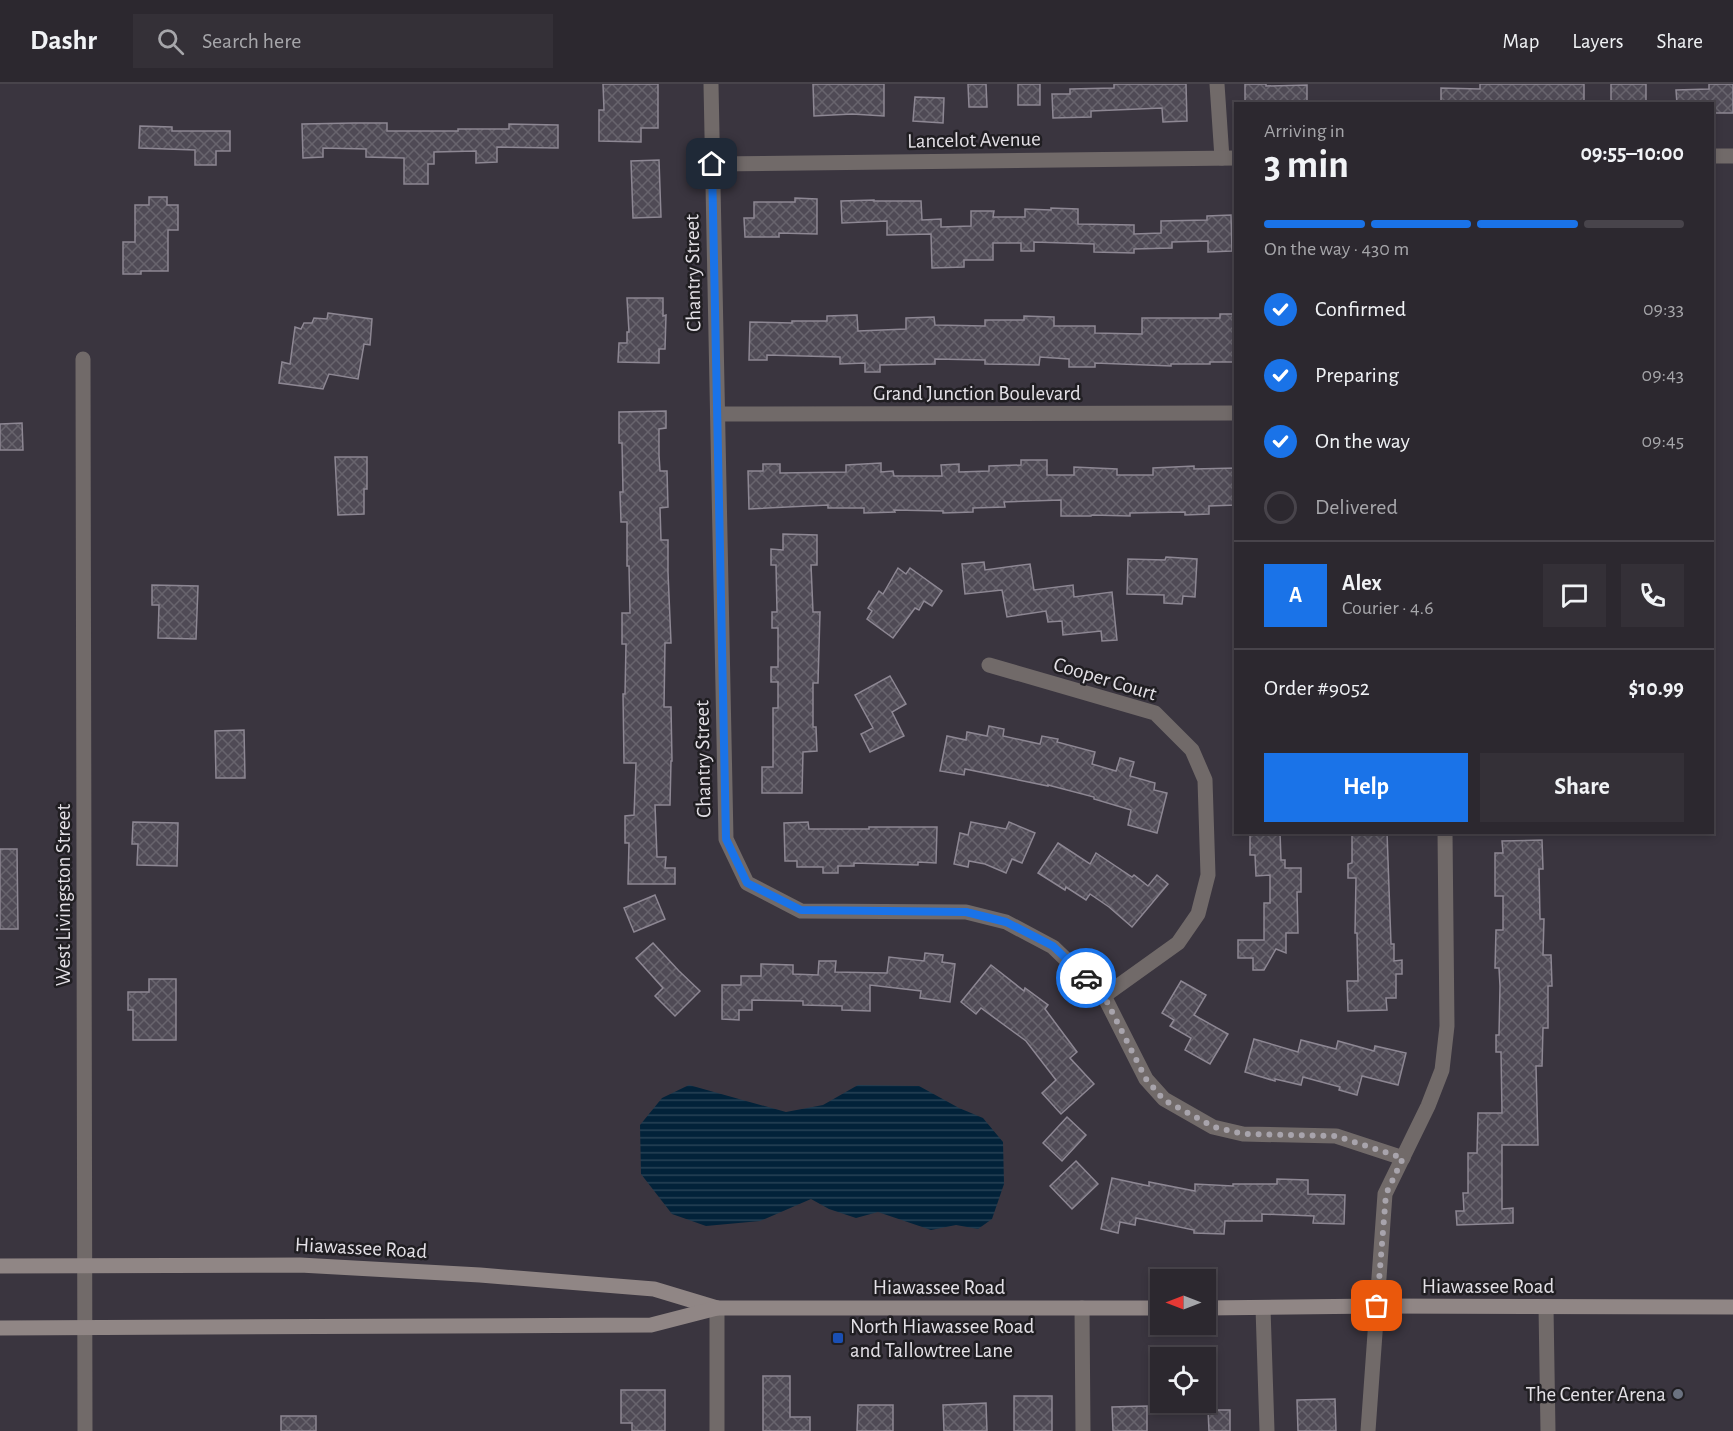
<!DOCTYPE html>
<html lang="en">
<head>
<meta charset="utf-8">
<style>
  :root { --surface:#2c282f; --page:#343037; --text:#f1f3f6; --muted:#a6a6aa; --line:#48444b; --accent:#1a73e8 }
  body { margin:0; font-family:"Alegreya Sans",sans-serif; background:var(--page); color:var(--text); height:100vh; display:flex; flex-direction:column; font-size:22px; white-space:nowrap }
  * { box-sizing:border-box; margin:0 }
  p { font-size:20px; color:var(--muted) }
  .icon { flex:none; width:33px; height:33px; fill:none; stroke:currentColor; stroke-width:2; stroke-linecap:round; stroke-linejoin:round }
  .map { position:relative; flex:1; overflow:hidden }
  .sheet { position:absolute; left:1234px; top:18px; width:480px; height:732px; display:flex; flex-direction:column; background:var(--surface); border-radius:0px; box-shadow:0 3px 9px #0003,0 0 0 2px var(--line) }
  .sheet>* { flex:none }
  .needle { width:39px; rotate:270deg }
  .fabs { position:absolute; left:1150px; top:1185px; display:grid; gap:12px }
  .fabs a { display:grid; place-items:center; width:66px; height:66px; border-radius:0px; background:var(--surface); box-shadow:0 3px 9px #0003,0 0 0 2px var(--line); font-size:30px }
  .pin { position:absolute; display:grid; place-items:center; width:51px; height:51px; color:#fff; margin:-26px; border-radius:12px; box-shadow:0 3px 9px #0006 }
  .courier { position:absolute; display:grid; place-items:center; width:60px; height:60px; margin:-30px; border:4px solid #1a73e8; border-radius:50%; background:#fff; color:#222; box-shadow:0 2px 8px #0007 }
  .headline em { font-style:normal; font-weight:700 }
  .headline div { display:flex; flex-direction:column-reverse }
  .headline { display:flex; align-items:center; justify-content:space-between; height:102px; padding:0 30px }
  h1 { font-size:39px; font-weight:700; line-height:45px }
  .bar { display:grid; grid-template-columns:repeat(4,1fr); gap:9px 6px; align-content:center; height:72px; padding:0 30px }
  .bar i { height:8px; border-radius:4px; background:var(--line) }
  .bar .on { background:var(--accent) }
  .bar p { grid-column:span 4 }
  .line { display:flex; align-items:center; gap:15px; padding:0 30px; border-top:2px solid var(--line) }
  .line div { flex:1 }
  .round { display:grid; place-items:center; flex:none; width:63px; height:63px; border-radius:0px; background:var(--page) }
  ol { padding:0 30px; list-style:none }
  li { display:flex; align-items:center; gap:18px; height:66px }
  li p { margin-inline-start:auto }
  li .icon { padding:6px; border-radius:50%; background:var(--accent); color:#fff; stroke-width:4 }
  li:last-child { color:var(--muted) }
  li i { width:33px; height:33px; border:3px solid var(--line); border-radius:50% }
  .primary-button { display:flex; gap:12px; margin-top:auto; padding:12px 30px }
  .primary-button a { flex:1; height:69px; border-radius:0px; background:var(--accent); color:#fff; font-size:24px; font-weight:700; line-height:69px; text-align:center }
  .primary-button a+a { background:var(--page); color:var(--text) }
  header { display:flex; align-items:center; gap:36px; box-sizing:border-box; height:84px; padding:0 30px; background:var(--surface); border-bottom:2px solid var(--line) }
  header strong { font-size:28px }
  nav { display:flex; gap:33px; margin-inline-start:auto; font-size:21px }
  .search { width:420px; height:54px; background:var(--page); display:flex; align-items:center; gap:15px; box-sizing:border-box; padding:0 21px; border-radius:0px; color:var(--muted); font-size:22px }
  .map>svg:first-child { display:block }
</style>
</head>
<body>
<header>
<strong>Dashr</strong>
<div class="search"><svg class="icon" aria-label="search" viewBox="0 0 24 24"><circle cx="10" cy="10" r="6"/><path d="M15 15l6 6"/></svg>Search here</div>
<nav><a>Map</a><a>Layers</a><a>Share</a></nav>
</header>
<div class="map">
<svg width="1733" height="1347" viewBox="0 0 1733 1347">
  <defs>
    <pattern id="water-rules" width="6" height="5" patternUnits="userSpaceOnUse" patternTransform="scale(1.5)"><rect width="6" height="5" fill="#022239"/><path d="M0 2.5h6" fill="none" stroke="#274256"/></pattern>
    <pattern id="building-cross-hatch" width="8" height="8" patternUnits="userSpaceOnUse" patternTransform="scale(1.5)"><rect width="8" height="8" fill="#4f4a55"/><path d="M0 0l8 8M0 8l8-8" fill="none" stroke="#68646d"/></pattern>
  </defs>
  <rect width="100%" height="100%" fill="#3a353f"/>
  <path fill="url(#water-rules)" d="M689,1001L786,1028L823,1021L858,1001L919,1002L959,1024L983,1034L1003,1058L1004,1100L992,1135L978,1145L956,1141L931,1146L878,1128L856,1134L829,1125L811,1115L760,1137L706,1142L672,1130L641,1090L640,1041L662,1014Z"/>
  <g fill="url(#building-cross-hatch)" stroke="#8d8793" stroke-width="1.5">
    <path d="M603,0H658V44H641V58L599,57V26H604Z"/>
    <path d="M813,0H884V32L852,30L814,32Z"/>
    <path d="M968,0H986L987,23H969Z"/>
    <rect x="1018" y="0" width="22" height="21"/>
    <path d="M1114,0H1186L1187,37L1163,38L1162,24L1091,27V33L1053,34L1052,10H1070V5L1114,4Z"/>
    <path d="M1245,0H1266V2L1307,1V20H1245Z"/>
    <path d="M1480,0H1584V20H1567V18L1441,20V4L1480,5Z"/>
    <rect x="1611" y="0" width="35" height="20"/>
    <path d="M1709,0H1733V29H1713V20H1677L1676,6L1709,5Z"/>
    <path d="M915,13L944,14L943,39L913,37Z"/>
    <path d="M354,39H387V47H458V45H509V40L558,41V64L497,63V78L476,79V67L434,68V80H428V100H404V74L366,73V65L323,64V73L303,74L302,40Z"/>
    <path d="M140,42L172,43V47H230V67H216V81H195V66L139,64Z"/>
    <path d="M659,76L661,133L633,134L631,77Z"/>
    <path d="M149,113H167V121H178V146H168V187H141V190H123V158H135V121H149Z"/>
    <path d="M795,114L817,115V150L779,149V153H745L744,134H754V118H795Z"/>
    <path d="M874,116V117H921L922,136L941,135V143L971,142V127H994L993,133H1025V125L1051,126V124L1078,125V140L1134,141V150L1161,149V137L1207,136V132L1231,131L1232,167L1208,168V157L1172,158V164L1134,165V169L1094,168V160L1034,158V167H1021V159H993V176H964V183L932,184L931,150L887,151V137L842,139L841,117Z"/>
    <path d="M627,214H663V232L666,231L665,265H659V279L618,278L619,259H627V248H629Z"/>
    <path d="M328,229L372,235L370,261L364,260L358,295L329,290L323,305L279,299L282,278L290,280L295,243L301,245L304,239H312L314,234L327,235Z"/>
    <path d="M1220,230H1236V278H1210V280H1171V282L1095,279V283H1069V275L1040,273L1039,281L985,280V276L935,275V280L880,281V288H865V279L840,280V273L767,271V276H749L750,238L792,239V237H827V232L857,231L858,247L906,245V234L934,233L935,241L985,242V236H1024V232L1054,233V242H1095V249L1142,250V234H1220Z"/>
    <path d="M666,327V344L659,345V371L660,387H667L668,423L660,424L661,456H668V488L671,559H665L664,623H671L672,677H671L670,721H655L657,773H666L665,784H675V800H628L629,759H625V732L634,731L636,679H624L623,610H625L626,560H622V529H630L629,482H627V438H621L620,408H623L622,359H619V328Z"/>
    <path d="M22,339L23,366H0V340Z"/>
    <path d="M335,373H367V405H364V430L338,431Z"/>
    <path d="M1021,376H1047V391H1074V383L1117,385V391H1153V384L1194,382V385L1236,384V421L1209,422V430L1185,431V428L1130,429V432L1092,431L1091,432H1061V416L1004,418L1005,423L973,424V428L943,429V427L894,426L895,428L864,429V424H828V421L749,425L748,387H763V380H780V389L846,388V381L881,379V388L893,387L894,392H942L941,381L959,380V388L989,387V382L1021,381Z"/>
    <path d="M783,450L817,451V481H811L813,528H820L818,599H813V643H816L817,667L803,668L802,709H762V683H773V624H778V598H771V583H778V544H772V528H777L776,481H771V465L783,466Z"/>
    <path d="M1166,473L1197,475L1195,513L1183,512L1182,520L1164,519V511L1127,510L1128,475L1165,476Z"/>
    <path d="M984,478L985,486L1030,480L1034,506L1073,501L1074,513L1112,508L1117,556L1102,557L1101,547L1063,551L1062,537L1048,538L1046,527L1007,533L1002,506L965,510L962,480Z"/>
    <path d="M898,484L906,490L910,484L942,507L932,522L924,517L919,526L915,524L893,554L867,535L872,527L868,524L879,507L883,510Z"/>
    <path d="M152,501L198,502L196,555L158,554L159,521H152Z"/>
    <path d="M890,592L906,620L892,628L904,652L870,668L861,650L873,644L855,611Z"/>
    <path d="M989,642L1004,645L1003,652L1040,660L1042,652L1058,655L1057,658L1095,668L1092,680L1116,687L1120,674L1134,678L1130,692L1155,699L1154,706L1167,709L1157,749L1128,741L1131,726L1094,715V713L1048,701V702L965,685L964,691L940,687L947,652L966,656L967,648L987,652Z"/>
    <path d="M244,646L245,694H216L215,647Z"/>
    <path d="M133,738L178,739L177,782L137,781L138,760H132Z"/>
    <path d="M808,738L809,745H869V743H937L936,779L918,778V781L854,779V782H838V789H823V783H797V777H785L784,739Z"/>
    <path d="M971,738L1006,745L1009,738L1035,749L1022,779L1012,775L1006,789L985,780L969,777L968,783L954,780L960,749L968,751Z"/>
    <path d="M1250,748H1280L1281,776H1285V784H1301V808H1297L1298,849H1286V869L1276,865L1264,886H1253V874H1238V856H1264V819H1270V791L1256,792L1255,771H1250Z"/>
    <path d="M1352,748H1387L1391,860H1394V877L1402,876V890H1396V914H1386L1387,926L1348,927L1347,897H1358L1357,849H1355L1356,794H1348V780L1352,779Z"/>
    <path d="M1542,756L1543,785H1539L1540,835H1544L1543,871H1551L1552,902H1548V944H1543L1542,982H1536L1538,1061H1502V1125L1513,1124V1139L1457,1141L1456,1127H1464L1463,1109H1468V1069H1477L1478,1029H1502L1501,968H1496V951H1499L1500,902L1499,884H1495L1496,846H1503V812H1495V769H1503L1502,757Z"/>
    <path d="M1058,759L1090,780L1096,769L1132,793L1134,791L1148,802L1157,791L1168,800L1132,843L1109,823L1090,810L1086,816L1066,803L1065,806L1038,789Z"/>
    <path d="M0,765H17L18,845H0Z"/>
    <path d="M655,811L665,835L634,848L624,824Z"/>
    <path d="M653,859L679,887L700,907L675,932L655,912L663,904L636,874Z"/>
    <path d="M925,869L943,871L942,878L955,880L950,918L920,914L921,907L870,901V927L842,926V922L803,921V917L752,916V926H739V936L722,935V901H741V892H761V880L793,881V890L818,891L819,877H836L835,888L887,889L889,873L924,877Z"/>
    <path d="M991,881L1024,907L1025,904L1048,921L1045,925L1077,968L1070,974L1094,1000L1061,1030L1042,1009L1056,996L1026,957L981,924L976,930L961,918Z"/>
    <path d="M149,895H176V956H133V926H128V908H149Z"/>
    <path d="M1181,897L1206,911L1194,931L1228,950L1210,980L1185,966L1191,954L1170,942L1174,936L1162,929Z"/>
    <path d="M1254,955L1298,968L1301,956L1336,965L1338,957L1374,967L1375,962L1406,969L1398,1001L1362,992L1357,1011L1339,1006L1340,1003L1303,993L1301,1001L1275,995V997L1245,988Z"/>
    <path d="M1067,1033L1086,1051L1062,1077L1043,1059Z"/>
    <path d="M1076,1077L1098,1100L1072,1125L1050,1102Z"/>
    <path d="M1112,1094L1149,1102V1098L1195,1107V1100L1233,1102V1100H1277V1095L1308,1096V1110L1345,1111L1344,1140L1313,1139L1314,1132L1262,1130V1137H1225L1224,1150L1194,1149V1146L1136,1134L1135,1141L1120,1138L1118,1149L1101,1145Z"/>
    <path d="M763,1292H790V1333H810V1347H763Z"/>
    <path d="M621,1306H665V1347H632V1339H621Z"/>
    <rect x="1014" y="1312" width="38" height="35"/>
    <path d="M1335,1315L1336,1347H1298L1297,1316Z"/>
    <path d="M986,1319L987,1347H944L943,1321Z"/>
    <path d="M858,1321H893V1347H857Z"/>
    <path d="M1147,1322V1347H1113L1112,1323Z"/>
    <path d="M1208,1326H1230V1347H1209Z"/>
    <rect x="281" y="1332" width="35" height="15"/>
  </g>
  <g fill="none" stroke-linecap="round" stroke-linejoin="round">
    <g stroke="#716a69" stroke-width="15">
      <path d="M711,0L726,755L747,799L801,827L966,828L1006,838L1053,863L1104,912L1146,995L1164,1015L1213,1043L1243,1050L1336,1052L1403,1074"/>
      <path d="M1217,0L1222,74"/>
      <path d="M1713,72H1733"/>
      <path d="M712,80L1236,74"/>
      <path d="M83,275L85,1347"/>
      <path d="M718,330L1236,329"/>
      <path d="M989,581L1155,629L1192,666L1205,696L1208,791L1198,830L1178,859L1104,912"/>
      <path d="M1546,1223L1548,1347"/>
      <path d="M1082,1224L1083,1347"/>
      <path d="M1263,1224L1267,1347"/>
      <path d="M717,1347V1224"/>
      <path d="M1368,1347L1385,1110L1428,1022L1442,986L1447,942L1445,748"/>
    </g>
    <g stroke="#908685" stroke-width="15">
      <path d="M0,1182L300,1181L480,1191L654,1205L717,1224"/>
      <path d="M1206,1224L1377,1222L1733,1223"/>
      <path d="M0,1244L651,1241L717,1224H1161"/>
    </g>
  </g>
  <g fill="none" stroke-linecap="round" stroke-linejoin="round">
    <path stroke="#a8a4ac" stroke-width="6" stroke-dasharray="0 10.8" d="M1086,894L1104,912L1146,995L1164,1016L1214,1043L1243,1050L1336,1052L1403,1074L1386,1110L1377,1222"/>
    <path stroke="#1a73e8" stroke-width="8" d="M712,80L726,755L747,799L801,826L966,828L1006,838L1053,862L1086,894"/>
  </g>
  <rect fill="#1a4fb4" stroke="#201e22" stroke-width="2" x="832" y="1248" width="12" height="12" rx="3"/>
  <circle fill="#6b7280" stroke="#201e22" stroke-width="2" cx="1678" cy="1310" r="6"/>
  <g text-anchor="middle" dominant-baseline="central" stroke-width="5" stroke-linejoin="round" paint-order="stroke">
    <g font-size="21" fill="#e3e0e6" stroke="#201e22">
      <text transform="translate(974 56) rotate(-1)">Lancelot Avenue</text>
      <text transform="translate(693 189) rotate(-91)">Chantry Street</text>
      <text x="977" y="309">Grand Junction Boulevard</text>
      <text transform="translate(1105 595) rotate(17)">Cooper Court</text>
      <text transform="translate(703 675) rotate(-91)">Chantry Street</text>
      <text transform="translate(63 811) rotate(-90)">West Livingston Street</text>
      <text transform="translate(361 1164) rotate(3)">Hiawassee Road</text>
      <text x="1488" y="1202">Hiawassee Road</text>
      <text x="939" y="1203">Hiawassee Road</text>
    </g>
    <g font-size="21" fill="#e3e0e6" stroke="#201e22" text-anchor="start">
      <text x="850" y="1242">North Hiawassee Road<tspan x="850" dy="24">and Tallowtree Lane</tspan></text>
      <text x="1666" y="1310" text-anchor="end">The Center Arena</text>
    </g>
  </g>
</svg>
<div class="fabs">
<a><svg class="needle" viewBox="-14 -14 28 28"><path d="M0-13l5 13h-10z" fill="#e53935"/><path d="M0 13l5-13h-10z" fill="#a6a6aa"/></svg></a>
<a><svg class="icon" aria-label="locate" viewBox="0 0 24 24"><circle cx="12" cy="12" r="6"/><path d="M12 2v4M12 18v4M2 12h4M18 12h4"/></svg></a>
</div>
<div class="pin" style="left:1377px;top:1222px;background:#ea580c"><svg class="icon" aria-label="bag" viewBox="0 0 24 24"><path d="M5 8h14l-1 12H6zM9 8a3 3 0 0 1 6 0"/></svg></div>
<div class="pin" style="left:712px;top:80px;background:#1f2937"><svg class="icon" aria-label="home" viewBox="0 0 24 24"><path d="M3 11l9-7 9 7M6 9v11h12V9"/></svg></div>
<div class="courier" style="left:1086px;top:894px"><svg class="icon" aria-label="car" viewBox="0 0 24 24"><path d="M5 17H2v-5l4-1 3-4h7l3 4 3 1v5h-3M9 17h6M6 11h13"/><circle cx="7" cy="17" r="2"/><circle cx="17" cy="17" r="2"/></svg></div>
<section class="sheet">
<div class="headline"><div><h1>3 min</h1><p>Arriving in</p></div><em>09:55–10:00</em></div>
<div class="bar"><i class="on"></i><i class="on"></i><i class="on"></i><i></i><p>On the way · 430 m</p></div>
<ol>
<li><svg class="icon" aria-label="check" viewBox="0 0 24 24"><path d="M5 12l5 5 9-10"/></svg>Confirmed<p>09:33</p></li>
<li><svg class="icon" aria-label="check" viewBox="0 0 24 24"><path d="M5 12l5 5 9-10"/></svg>Preparing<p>09:43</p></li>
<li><svg class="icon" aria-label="check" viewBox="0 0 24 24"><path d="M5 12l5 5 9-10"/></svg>On the way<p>09:45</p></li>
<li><i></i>Delivered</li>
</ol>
<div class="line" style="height:108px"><b class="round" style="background:var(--accent);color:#fff">A</b><div><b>Alex</b><p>Courier · 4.6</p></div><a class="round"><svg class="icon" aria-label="chat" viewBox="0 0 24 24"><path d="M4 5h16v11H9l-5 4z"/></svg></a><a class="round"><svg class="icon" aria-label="phone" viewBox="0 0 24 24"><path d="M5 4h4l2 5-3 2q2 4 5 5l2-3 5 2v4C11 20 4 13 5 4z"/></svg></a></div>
<div class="line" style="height:78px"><div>Order #9052</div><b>$10.99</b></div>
<div class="primary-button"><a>Help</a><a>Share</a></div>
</section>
</div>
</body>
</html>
